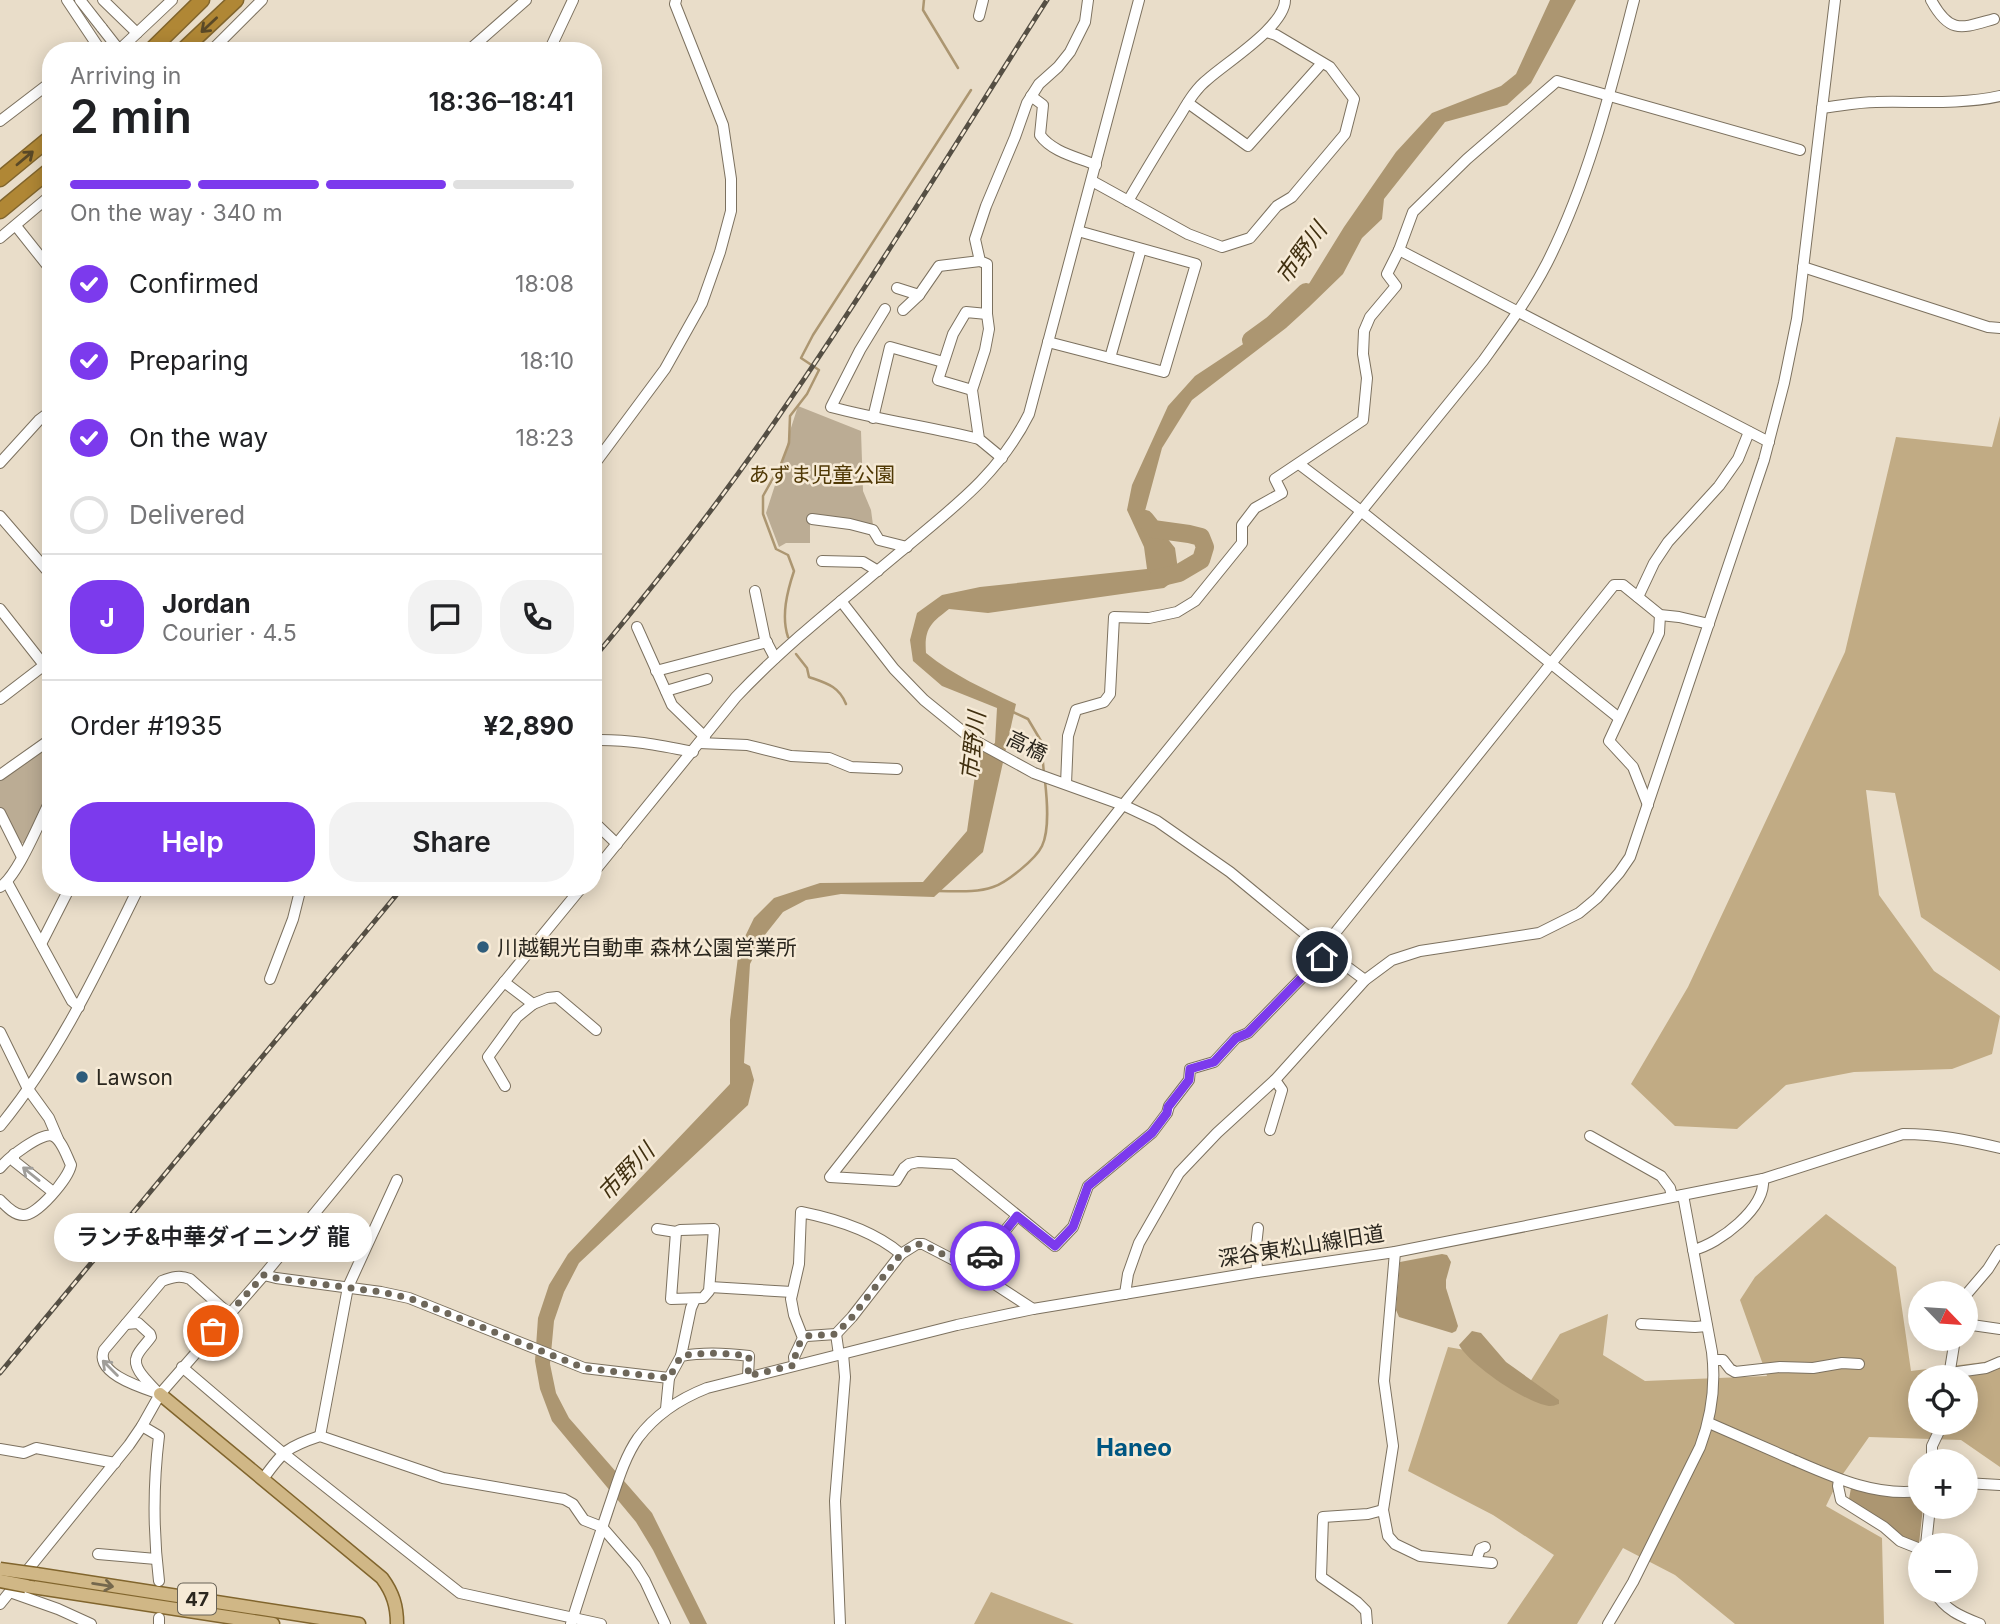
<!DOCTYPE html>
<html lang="en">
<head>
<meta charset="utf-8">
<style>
  :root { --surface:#fff; --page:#f2f2f2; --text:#202124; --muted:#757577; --line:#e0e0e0; --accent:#7c3aed }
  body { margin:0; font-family:Inter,"Noto Sans JP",sans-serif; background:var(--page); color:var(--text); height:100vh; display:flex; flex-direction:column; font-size:26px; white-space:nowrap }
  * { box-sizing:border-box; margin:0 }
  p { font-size:23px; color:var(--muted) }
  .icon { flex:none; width:38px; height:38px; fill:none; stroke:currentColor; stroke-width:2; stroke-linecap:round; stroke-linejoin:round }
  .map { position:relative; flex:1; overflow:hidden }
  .drawer { position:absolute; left:42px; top:42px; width:560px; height:854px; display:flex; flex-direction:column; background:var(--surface); border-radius:28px; box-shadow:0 4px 18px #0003 }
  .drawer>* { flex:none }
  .needle { width:46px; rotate:115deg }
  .tools { position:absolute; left:1908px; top:1281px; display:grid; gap:14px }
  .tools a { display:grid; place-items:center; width:70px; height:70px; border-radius:50%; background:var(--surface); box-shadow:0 4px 18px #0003; font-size:35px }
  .pin { position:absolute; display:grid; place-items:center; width:60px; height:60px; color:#fff; margin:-30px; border:4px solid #fff; border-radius:50%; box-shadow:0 2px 7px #0007 }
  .courier { position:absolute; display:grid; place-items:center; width:70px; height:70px; margin:-35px; border:5px solid #7c3aed; border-radius:50%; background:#fff; color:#222; box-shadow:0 2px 9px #0007 }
  .bubble { position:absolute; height:49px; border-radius:24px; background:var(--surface); box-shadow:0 4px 18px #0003; font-size:23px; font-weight:600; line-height:49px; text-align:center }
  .head em { font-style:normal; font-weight:600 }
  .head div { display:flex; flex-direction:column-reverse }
  .head { display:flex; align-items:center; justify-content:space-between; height:119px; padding:0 28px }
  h1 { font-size:46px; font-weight:600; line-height:52px }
  .bar { display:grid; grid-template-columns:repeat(4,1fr); gap:10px 7px; align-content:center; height:84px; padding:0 28px }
  .bar i { height:9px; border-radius:5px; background:var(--line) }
  .bar .active { background:var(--accent) }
  .bar p { grid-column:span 4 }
  .line { display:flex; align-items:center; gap:18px; padding:0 28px; border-top:2px solid var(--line) }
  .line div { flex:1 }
  .round { display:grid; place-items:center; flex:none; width:74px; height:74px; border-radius:28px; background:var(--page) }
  ol { padding:0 28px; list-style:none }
  li { display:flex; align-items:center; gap:21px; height:77px }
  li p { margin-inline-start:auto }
  li .icon { padding:7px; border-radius:50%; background:var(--accent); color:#fff; stroke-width:4 }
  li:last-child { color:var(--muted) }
  li i { width:38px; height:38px; border:4px solid var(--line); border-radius:50% }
  .button { display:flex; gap:14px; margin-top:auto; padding:14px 28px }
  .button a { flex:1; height:80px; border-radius:28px; background:var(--accent); color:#fff; font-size:28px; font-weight:600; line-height:80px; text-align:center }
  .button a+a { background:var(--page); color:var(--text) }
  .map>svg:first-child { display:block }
</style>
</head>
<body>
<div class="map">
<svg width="2000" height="1624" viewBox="0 0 2000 1624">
  <rect width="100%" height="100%" fill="#e9ddc9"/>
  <g fill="#bbac94">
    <path d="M798,406L861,431L863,491L871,510L873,525L810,517V543H786L779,547L766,513L786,451L790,431Z"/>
    <path d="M51,742V791L25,843H18L0,809V781Z"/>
  </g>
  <g fill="#c1ab84" fill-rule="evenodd">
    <path d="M2000,416V971L1921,917L1895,793L1866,790L1879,895L1934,971L2000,1016L1992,1054L1952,1069L1854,1072L1786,1085L1737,1129L1675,1126L1631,1084L1688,987L1845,652L1896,437L1992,447Z"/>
    <path d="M1826,1214L1896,1267L1911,1371L2000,1360V1467L1961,1440L1869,1437L1838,1481L1826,1506L1882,1538L1884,1624H1735L1675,1575L1623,1548L1577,1624H1507L1554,1555L1493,1515L1408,1471L1448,1347L1482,1353L1525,1390L1560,1334L1608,1314L1603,1355L1645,1381L1767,1376L1740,1300L1755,1277ZM1920,1377H1965V1423H1920Z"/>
    <path d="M991,1592L1074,1624H974Z"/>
  </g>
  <g fill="#ac9671">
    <path d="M1550,0H1576L1531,83L1507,105L1445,122L1384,199L1382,219L1362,238L1343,274L1309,307L1286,328L1192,400L1162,448L1145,511L1175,548L1179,577L1164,588L988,613L949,609C931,623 924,628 926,653C953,675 984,689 1016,704L983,852L934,897L841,894L806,900L783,912L764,936L750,964L744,1063L750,1066L754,1080L748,1105L579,1263L564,1292L554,1321L550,1364L556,1393L569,1418L652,1513L707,1624H690L653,1550L636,1522L552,1421L540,1389L535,1361L538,1318L549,1285L568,1254L730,1084V1020L739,949L754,918L774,898L820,883L923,882L967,831L978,755L995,743L997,708L942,686L913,661L910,640L917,613L942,595L980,587L1147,569L1144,547L1127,510L1132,485L1168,406L1195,376L1281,319L1307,287L1344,227L1396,152L1432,113L1501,86L1516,74Z"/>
    <path d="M1442,1254L1447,1255L1451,1262L1446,1280V1288L1458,1326L1456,1331L1452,1333L1399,1317L1396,1310L1400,1262Z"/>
    <path d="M1472,1331L1481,1333L1506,1362L1559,1400V1404C1555,1405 1554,1406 1549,1406C1526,1403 1470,1365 1459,1345Z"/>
    <path d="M1851,1488C1874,1494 1895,1499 1920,1497V1507H1923L1919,1544L1903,1538L1890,1525L1849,1499Z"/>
  </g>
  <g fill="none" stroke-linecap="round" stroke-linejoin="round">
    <g stroke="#ac9671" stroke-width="2.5">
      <path d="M924,0L923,10L958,68"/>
      <path d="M788,637C781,616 787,592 794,571L788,555L776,549L763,514V496L781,464L789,443L790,416L807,394L819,370L801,358L813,335L971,90"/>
      <path d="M796,654L807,668L809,677C826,683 839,686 846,704"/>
      <path d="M1011,711L1028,719L1041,741L1044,774"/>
      <path d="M938,891C956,891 976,893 993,887C1006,883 1036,859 1042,846C1050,829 1047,799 1045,781"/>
    </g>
    <g stroke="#ac9671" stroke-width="18">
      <path d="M1251,340L1273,324L1306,292"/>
      <path d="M1145,519L1153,529L1189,534L1201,537L1205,547L1201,560L1179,573L1158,578"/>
    </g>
    <g stroke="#7c715f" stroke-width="12">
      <g id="minor">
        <path d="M67,0L101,51"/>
        <path d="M80,0L102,28"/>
        <path d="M103,0L137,33"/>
        <path d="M1931,0C1950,35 1962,28 1994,19"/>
        <path d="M979,16L983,0"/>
        <path d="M118,51L172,0"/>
        <path d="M211,51L262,0"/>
        <path d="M468,51L526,0"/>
        <path d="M549,51L573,0"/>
        <path d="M1031,96L1043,105L1040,135C1052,152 1077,157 1096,165"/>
        <path d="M1188,103L1248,146L1322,63"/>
        <path d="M1822,108C1840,106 1858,102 1876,102C1917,101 1959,105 2000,96"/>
        <path d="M0,121L51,82"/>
        <path d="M1092,181L1188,234L1222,247L1250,238L1277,206L1292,197L1345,134L1354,99L1330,67L1276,35L1267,32"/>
        <path d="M1128,201C1145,172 1161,145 1179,117C1187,104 1195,89 1208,79C1227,62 1285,26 1285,0"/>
        <path d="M16,226L51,270"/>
        <path d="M0,238L51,195"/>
        <path d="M1399,250L1769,442"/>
        <path d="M1803,267L1988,327L2000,328"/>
        <path d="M897,288L919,295L939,266L980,261"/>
        <path d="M885,309L860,350L831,407C880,420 930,427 979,439"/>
        <path d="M903,310L919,295"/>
        <path d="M1048,342L1164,372L1196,264L1078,231"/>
        <path d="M1110,358L1141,249"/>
        <path d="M972,390L938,380L953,334L966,312L987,314"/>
        <path d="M873,418L890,347L943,362"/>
        <path d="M1002,458L979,439L972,390L985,350L989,329L987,314V264L980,261L975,239L986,206L1015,137L1027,103L1039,84L1058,67L1070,52L1085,22L1088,0"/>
        <path d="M0,463L39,420L51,411"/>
        <path d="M1299,464L1361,511L1619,718"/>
        <path d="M593,466L665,369L702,303L720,252L731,211V179L723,125L675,4L676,0"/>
        <path d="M0,516L51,575"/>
        <path d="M812,519L850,524L873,530L879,540L907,547"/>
        <path d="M822,561L863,562L878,571"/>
        <path d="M755,591L765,639L775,658"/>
        <path d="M1638,597L1654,563L1668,542L1719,486L1738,459L1749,432"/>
        <path d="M841,601L894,669L924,700L972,739L1034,773L1123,805L1157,821L1230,872L1327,952L1365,980"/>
        <path d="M0,609L44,665"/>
        <path d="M637,627L672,705L705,737"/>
        <path d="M656,671L767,642"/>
        <path d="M666,691L707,679"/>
        <path d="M0,699L51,660"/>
        <path d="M593,740C628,739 659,745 693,752"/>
        <path d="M699,743L747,745L791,756L829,758L851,767L897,769"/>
        <path d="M0,775L51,739"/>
        <path d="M1066,784L1068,736L1076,710L1104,702L1110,694L1114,617L1149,618L1177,612L1195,601L1242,543V525L1255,508L1282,493L1275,479L1363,420L1367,378L1363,354L1364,331L1370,317L1396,286L1387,274L1399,250L1413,212L1467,159L1557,81L1800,150"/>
        <path d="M1648,805L1633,767L1609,741L1659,633L1660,615"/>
        <path d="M0,813L22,857"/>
        <path d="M593,821L617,844"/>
        <path d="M593,873L736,697C786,644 844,599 900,552C951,509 998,476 1029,414L1139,0"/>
        <path d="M7,882L72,1001L79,1007"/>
        <path d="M0,887C18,876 40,820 51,799"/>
        <path d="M41,944L70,887"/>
        <path d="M1323,948L1614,585H1623L1660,615L1679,617L1709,624"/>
        <path d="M1327,952L1248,1033L1236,1038L1214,1062L1190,1069L1189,1080L1169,1106L1167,1113L1152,1133L1088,1186L1073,1227L1055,1246L954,1164L918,1162L909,1164L904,1168L896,1181L830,1177L1123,805L1483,361C1506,329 1529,298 1547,263C1589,180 1611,89 1634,0"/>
        <path d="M270,979L293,919L301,887"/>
        <path d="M504,982L533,1004L548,998L557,997L596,1030"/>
        <path d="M0,1032L28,1089L49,1118L58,1139"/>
        <path d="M505,1086L488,1057L517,1017L533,1004"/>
        <path d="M0,1126C59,1054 98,970 139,887"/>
        <path d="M1270,1130L1282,1090L1275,1080"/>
        <path d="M1590,1136L1661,1176L1670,1188L1672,1196"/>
        <path d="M14,1154V1161L53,1192"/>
        <path d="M0,1168C7,1159 42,1131 53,1136C62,1140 67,1157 71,1165C68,1179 37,1216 23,1215C14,1215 6,1206 0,1200"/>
        <path d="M657,1229L676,1232"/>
        <path d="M714,1229L709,1291L703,1298L671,1299L676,1232L680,1230Z"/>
        <path d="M1693,1250C1719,1244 1766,1208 1763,1179"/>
        <path d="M1395,1252L1384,1381L1393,1446L1383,1510L1388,1536L1395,1544L1420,1556L1492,1563"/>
        <path d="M973,1270L1017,1216"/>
        <path d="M1257,1272L1256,1246L1258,1228"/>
        <path d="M264,1275L276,1278L381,1292L409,1298L584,1368L669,1378L681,1356C704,1352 725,1353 749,1356L748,1376"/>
        <path d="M710,1287L792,1292"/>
        <path d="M1125,1294L1128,1274L1139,1243L1179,1173L1217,1133L1275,1080L1365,980L1392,960L1420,951L1539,933L1579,913L1597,898L1619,873L1630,857L1764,460L1784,383L1797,319L1835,0"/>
        <path d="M1965,1296L1988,1269L2000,1250"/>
        <path d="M126,1324L138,1323L150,1334L151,1337C147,1343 140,1349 137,1356C131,1369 151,1384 159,1394"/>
        <path d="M1641,1324L1695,1327L1707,1326"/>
        <path d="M1965,1324L2000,1329"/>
        <path d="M836,1334L839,1355"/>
        <path d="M803,1338L807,1336L836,1334L852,1317L901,1254L917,1244H923L973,1270L1033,1309"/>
        <path d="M681,1356L691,1308L695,1299"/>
        <path d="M1713,1360H1723L1730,1369L1735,1372L1780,1367L1813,1368L1842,1363L1859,1364"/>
        <path d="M795,1365L794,1357L803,1338L794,1315L791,1299L799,1264L801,1212C836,1219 874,1231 901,1254"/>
        <path d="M182,1367L283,1453L460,1593L601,1624"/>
        <path d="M1950,1373L1986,1368L2000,1362"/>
        <path d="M1949,1376L1955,1339"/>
        <path d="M160,1394C143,1388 94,1374 104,1350L162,1281C172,1277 180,1275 190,1279L228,1313"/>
        <path d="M666,1409L669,1378"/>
        <path d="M1709,1423C1736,1435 1762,1446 1789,1458C1831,1476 1874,1497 1920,1491"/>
        <path d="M142,1426L159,1436C153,1485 153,1532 159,1581"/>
        <path d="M320,1436L348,1287L397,1180"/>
        <path d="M0,1449L24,1453L36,1448L115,1463"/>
        <path d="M1932,1461V1446L1943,1423"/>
        <path d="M263,1479C283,1451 287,1447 320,1436L443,1478L564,1499L573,1504L584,1520L602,1527L635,1565L645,1581L665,1624"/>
        <path d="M1839,1480L1838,1486L1841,1500L1884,1527L1900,1541L1920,1549"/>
        <path d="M1965,1483L2000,1485"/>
        <path d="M1926,1545L1930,1507"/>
        <path d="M98,1554L156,1559"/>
        <path d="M1476,1561L1480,1549L1485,1547"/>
        <path d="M1934,1591C1945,1610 1960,1616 1980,1624"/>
        <path d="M10,1592L58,1609L91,1624"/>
        <path d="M0,1604L129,1445L142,1426L160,1394L264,1275L582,887"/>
        <path d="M159,1618V1624"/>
        <path d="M571,1624C583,1585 596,1546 609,1507C617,1484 624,1458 638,1438C656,1414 679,1399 707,1388L957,1325L1033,1309L1257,1272L1395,1252L1763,1179L1903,1134C1937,1134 1967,1140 2000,1148"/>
        <path d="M840,1624L835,1501L845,1377L843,1354"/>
        <path d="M1367,1624L1366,1611L1357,1602L1321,1577L1323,1517L1368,1514L1383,1510"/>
        <path d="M1608,1624L1633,1582L1700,1447C1712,1415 1716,1386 1712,1352L1683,1195"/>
      </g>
    </g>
    <g stroke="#81652d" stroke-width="15">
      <g id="major">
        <path d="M160,1394L382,1578C393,1593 397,1606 397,1624"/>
        <path d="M36,1574L359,1624"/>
        <path d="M26,1586L273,1624"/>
      </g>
    </g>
    <g stroke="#81652d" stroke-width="17">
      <g id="highway">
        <path d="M150,51L202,0"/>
        <path d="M182,51L236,0"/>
        <path d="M0,179L51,137"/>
        <path d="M0,211L51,169"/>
      </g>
    </g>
    <use href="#minor" stroke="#fff" stroke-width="10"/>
    <use href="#major" stroke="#d0b786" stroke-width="12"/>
    <use href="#highway" stroke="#b08735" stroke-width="14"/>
    <g stroke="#554f44" stroke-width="5">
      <g id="rail">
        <path d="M593,659C653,587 711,513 765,436C864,294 954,146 1047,0"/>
        <path d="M0,1373L403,887"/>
      </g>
    </g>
    <use href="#rail" stroke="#f6ead6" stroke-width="2.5" stroke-dasharray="8" stroke-linecap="butt"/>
    <g stroke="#7c715f" stroke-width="12" stroke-linecap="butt">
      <path id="minor-bridge" d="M102,28L120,51"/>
    </g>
    <g stroke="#81652d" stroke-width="15" stroke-linecap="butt">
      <g id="major-bridge">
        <path d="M0,1569L36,1574"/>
        <path d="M0,1581L26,1586"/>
      </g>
    </g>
    <use href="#minor-bridge" stroke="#fff" stroke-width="10"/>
    <use href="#major-bridge" stroke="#d0b786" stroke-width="12"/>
  </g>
  <defs><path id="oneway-shaft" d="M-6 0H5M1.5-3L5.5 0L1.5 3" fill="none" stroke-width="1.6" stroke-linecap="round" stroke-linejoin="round" transform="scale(1.75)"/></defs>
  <g stroke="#5a4927">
    <use href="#oneway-shaft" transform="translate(209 25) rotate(137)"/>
    <use href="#oneway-shaft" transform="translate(25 158) rotate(-40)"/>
  </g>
  <g stroke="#a09e9a">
    <use href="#oneway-shaft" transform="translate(31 1174) rotate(-141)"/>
    <use href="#oneway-shaft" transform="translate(110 1368) rotate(-135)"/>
  </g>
  <use stroke="#75684d" href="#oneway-shaft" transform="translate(103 1585) rotate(9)"/>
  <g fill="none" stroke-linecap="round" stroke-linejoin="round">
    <path stroke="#6e675a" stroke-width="7" stroke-dasharray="0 12.6" d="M213,1331L264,1275L276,1278L381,1292L409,1298L584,1368L669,1378L681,1356C704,1352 725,1353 749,1356L748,1376L795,1365C794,1355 798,1341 807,1336L836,1334L852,1317L901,1254C908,1248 914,1244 923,1244L973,1270L985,1256"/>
    <path stroke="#7c3aed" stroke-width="9" d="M985,1256L1017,1216L1055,1246L1073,1227L1088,1186L1152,1133L1167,1113L1168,1107L1189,1080L1190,1069L1214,1062L1236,1038L1248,1033L1322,957"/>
  </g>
  <g fill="#2e5c7b" stroke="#f6ead6" stroke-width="2.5">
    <circle cx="483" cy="947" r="7"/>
    <circle cx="82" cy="1077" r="7"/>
  </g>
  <g text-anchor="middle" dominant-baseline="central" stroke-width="5" stroke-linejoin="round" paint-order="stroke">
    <rect fill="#f6ead6" stroke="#686256" stroke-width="2" x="178" y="1583.5" width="38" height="31" rx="5"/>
    <g font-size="19" font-weight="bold" fill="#2b271f">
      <text x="197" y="1599">47</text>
    </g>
    <g font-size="21" fill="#503906" stroke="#f6ead6">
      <text x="822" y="474">あずま児童公園</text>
    </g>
    <g font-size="21" fill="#2b271f" stroke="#f6ead6">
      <text transform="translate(1027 746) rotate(26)">高橋</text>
      <text transform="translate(1301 1246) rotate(-9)">深谷東松山線旧道</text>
    </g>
    <g font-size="21" fill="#2b271f" stroke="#f6ead6" text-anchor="start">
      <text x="497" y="947">川越観光自動車 森林公園営業所</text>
      <text x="96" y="1077">Lawson</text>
    </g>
    <g font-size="23" font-style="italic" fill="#413010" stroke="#f6ead6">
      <text transform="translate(1301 253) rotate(-54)">市野川</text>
      <text transform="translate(973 746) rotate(-83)">市野川</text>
      <text transform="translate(626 1172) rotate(-46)">市野川</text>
    </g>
    <g font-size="24" font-weight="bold" fill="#005681" stroke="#f6ead6">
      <text x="1134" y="1447">Haneo</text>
    </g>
  </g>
</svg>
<div class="tools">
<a><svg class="needle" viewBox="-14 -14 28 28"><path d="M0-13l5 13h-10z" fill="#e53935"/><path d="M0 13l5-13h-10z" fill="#757577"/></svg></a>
<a><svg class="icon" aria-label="locate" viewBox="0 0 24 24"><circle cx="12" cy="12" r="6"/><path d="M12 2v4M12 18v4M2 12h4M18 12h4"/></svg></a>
<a>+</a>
<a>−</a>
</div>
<div class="pin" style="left:213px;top:1331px;background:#ea580c"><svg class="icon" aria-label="bag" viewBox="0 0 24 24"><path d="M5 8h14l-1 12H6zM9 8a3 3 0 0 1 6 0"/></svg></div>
<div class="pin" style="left:1322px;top:957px;background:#1f2937"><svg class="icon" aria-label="home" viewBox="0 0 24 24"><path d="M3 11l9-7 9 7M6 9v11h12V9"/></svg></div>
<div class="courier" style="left:985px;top:1256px"><svg class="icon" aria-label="car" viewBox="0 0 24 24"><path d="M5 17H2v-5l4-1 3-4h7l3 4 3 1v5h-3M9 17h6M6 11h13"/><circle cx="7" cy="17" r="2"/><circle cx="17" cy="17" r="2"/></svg></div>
<div class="bubble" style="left:54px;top:1213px;width:318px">ランチ&amp;中華ダイニング 龍</div>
<section class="drawer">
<div class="head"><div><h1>2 min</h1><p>Arriving in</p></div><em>18:36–18:41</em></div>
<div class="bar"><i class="active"></i><i class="active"></i><i class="active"></i><i></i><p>On the way · 340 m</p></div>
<ol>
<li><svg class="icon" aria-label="check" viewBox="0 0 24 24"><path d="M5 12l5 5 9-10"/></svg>Confirmed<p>18:08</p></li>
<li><svg class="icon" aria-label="check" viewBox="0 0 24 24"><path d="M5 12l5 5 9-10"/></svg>Preparing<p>18:10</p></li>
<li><svg class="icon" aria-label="check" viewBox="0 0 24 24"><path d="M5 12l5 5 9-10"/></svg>On the way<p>18:23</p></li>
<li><i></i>Delivered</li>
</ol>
<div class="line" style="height:126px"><b class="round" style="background:var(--accent);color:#fff">J</b><div><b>Jordan</b><p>Courier · 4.5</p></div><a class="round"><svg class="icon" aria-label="chat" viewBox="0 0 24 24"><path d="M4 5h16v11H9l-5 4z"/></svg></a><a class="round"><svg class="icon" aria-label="phone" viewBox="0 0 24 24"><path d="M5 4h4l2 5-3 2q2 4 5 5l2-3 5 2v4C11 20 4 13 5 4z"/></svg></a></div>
<div class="line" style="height:91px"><div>Order #1935</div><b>¥2,890</b></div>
<div class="button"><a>Help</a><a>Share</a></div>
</section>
</div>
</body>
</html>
